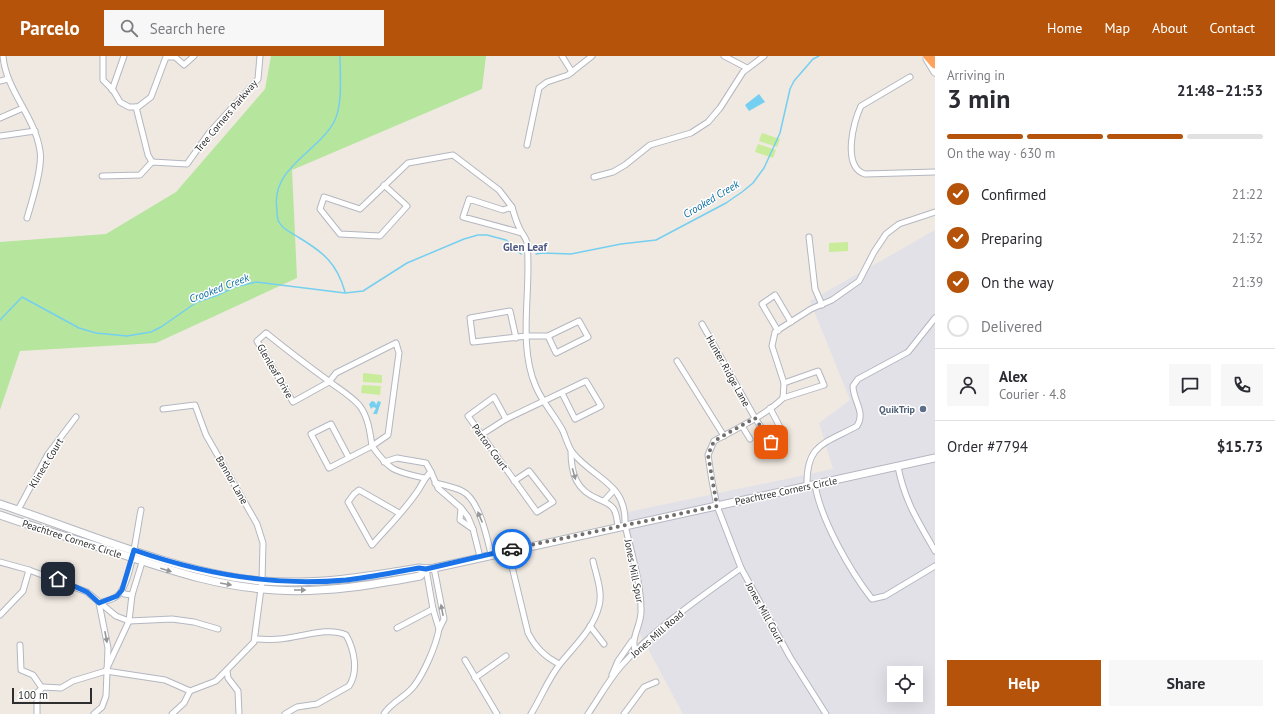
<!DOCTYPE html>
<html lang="en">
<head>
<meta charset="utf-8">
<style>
  :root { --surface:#fff; --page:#f7f7f7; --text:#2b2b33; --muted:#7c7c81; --line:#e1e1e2; --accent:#b45309 }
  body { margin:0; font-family:"PT Sans",sans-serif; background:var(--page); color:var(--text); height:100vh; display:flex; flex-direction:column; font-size:15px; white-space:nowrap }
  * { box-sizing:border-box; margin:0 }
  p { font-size:13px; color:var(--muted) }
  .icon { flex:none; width:22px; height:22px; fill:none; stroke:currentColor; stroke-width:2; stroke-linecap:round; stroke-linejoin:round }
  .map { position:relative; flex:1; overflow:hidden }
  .side { display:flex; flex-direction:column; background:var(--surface); width:340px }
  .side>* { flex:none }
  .tools { position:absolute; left:887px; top:610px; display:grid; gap:8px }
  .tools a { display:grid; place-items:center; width:36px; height:36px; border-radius:0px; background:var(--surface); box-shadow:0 4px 16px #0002; font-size:20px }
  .scale { position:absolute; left:12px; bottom:10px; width:80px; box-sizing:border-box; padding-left:4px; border:2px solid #2e2e2e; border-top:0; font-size:11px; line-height:14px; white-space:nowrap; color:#2e2e2e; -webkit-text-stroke:3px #fff; paint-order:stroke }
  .pin { position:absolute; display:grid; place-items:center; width:34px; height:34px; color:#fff; margin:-17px; border-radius:8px; box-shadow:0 2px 6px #0006 }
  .courier { position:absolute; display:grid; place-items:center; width:40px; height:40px; margin:-20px; border:3px solid #1a73e8; border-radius:50%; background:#fff; color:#222; box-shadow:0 1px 5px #0007 }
  .head em { font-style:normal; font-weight:600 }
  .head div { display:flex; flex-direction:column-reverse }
  .head { display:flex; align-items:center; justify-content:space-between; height:68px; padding:0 12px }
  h1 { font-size:26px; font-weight:600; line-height:30px }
  .bar { display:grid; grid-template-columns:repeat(4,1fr); gap:6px 4px; align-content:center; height:48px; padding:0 12px }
  .bar i { height:5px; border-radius:3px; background:var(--line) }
  .bar .on { background:var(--accent) }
  .bar p { grid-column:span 4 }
  .line { display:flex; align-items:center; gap:10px; padding:0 12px; border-top:1px solid var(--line) }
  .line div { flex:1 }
  .round { display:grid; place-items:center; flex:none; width:42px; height:42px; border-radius:0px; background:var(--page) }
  ol { padding:0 12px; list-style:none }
  li { display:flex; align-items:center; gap:12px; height:44px }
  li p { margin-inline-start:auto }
  li .icon { padding:4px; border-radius:50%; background:var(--accent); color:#fff; stroke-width:4 }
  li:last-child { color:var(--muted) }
  li i { width:22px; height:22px; border:2px solid var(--line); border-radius:50% }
  .primary-button { display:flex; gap:8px; margin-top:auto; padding:8px 12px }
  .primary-button a { flex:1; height:46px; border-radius:0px; background:var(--accent); color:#fff; font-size:16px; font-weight:600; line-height:46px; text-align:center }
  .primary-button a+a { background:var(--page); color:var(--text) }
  header { display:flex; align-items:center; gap:24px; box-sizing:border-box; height:56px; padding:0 20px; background:var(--accent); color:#fff }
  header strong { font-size:19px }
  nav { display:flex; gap:22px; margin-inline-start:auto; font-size:14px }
  .search { width:280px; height:36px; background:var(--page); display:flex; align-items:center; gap:10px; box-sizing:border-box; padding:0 14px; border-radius:0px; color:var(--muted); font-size:15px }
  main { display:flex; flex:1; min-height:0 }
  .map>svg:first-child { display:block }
</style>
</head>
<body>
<header>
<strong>Parcelo</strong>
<div class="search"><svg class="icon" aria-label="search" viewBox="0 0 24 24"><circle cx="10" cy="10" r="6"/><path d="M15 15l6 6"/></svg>Search here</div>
<nav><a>Home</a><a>Map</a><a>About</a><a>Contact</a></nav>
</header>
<main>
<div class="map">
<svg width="935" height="658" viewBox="0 0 935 658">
  <rect width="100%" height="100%" fill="#efe9e1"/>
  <path fill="#e3e1e8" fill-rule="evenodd" d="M935,174V658H683L640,578L641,535L623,457L833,413L819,367L850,344L810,245ZM894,617H916V639H894Z"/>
  <path fill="#b6e59e" d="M271,0H486L482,33L292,114L297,222L156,287L20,295L0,354V186L106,178L176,136L265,33Z"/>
  <g fill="#c9ec9a">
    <path d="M762,77L780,83L777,91L759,85Z"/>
    <path d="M758,88L776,94L773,102L755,96Z"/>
    <path d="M848,186V195L829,196V187Z"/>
    <path d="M363,317L382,319V327L363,326Z"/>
    <path d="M362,329L381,330L380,339L361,337Z"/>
  </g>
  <g fill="#75cff0">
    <path d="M759,38L765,46L749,55L745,49Z"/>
    <path d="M372,345L375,346L376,349L378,345L381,346L377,358H373L376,352L373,351L371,353L369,348Z"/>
  </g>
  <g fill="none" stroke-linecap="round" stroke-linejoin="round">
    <g stroke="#75cff0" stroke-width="1.5">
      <path d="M340,0C340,19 343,49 334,66C317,97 270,112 277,154C277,158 277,163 279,166C283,174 291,176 298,181C323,196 337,207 345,236"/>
      <path d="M536,198L542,197L571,198L621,188L656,184L726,147L742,136L753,127L764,112L780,77L790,33L794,25L813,3L819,0"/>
      <path d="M0,264L22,241L79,272L96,277L127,280L151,276L161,271L197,246L218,239L235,231L256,226L345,237L363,235L407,207L464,183L478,179H487L506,184L521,198"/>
    </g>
    <g stroke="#b4b7c1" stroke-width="7">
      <g id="street">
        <path d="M3,0C6,35 35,60 40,95C43,111 32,145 27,162"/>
        <path d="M103,0V24L113,34L120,46L129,51H138L151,41L166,1H175L184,9L194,0"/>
        <path d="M562,0L572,16"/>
        <path d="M724,0L747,12"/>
        <path d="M910,21L861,50C853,66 842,111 865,118L935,116"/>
        <path d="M0,25L8,23"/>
        <path d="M112,34L124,0"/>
        <path d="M136,51L148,99L152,106"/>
        <path d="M0,62L23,52"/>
        <path d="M0,80L35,75"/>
        <path d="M527,89L539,32L547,26L568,19L592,0"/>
        <path d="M102,120L140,119L152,106L187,108L209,77L258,23L260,0"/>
        <path d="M594,121L613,116L625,109L650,89L691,77L708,66L720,52L743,16L764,0"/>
        <path d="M384,129L407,150L380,180L340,178L320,153L324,141L360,153L408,107L453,99L499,134L512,151"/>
        <path d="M522,177L463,161L469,143L503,154L512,151C514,158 516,165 519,171C521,177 526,181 527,187C532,233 517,288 536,331C543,347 555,360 563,375C566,382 568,391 573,397C595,424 627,427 625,469C631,496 641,526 641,554C642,569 629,583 636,596"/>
        <path d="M809,181L815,233L822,249"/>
        <path d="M702,268L755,362L771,386L784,379L770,352"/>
        <path d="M778,275L762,248L775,239L791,266"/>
        <path d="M516,282L510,255L470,262L473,286L527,280H548L579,265L588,281L556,297L548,280"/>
        <path d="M677,305L724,380"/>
        <path d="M329,326L336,317L396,287L399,297L388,379L372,390C370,376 368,360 359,349C351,340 339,333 330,326C308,310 287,294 266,277L257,285L293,346L329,326"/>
        <path d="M783,342L824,329L818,315L784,327"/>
        <path d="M163,353L195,349L206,379L257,468L263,487L262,525L254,586L216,625L190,635L184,647L172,658"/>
        <path d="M742,370L750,383"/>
        <path d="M481,379L506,363"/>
        <path d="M571,395C571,418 576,434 598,443C603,445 610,448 613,452C617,457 617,465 618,470"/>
        <path d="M349,402L331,368L311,378L329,412L372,390C391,416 394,415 424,422"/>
        <path d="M384,406L397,402L426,407L431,416"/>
        <path d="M898,411C905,446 918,465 935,495"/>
        <path d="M514,425L529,415L553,446L537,456L468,360L494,341L506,363L586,325L601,350L575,363L562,337"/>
        <path d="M435,427C444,429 454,431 462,435C479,443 487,481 491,498"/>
        <path d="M815,429C821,464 850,515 872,543L885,540L935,510"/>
        <path d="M807,430C806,388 824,388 857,370C866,356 853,345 853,330L858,323L908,296L935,262"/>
        <path d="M604,445L614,434"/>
        <path d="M461,452L468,461L473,473"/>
        <path d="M18,454L48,398L76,361"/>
        <path d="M399,457L359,434L354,438L348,446L372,489C387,472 404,455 417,436C422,429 424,422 431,416L438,432L461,452L460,464L473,473L480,501"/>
        <path d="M508,494L528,577C535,591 545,601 559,608"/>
        <path d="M0,506L29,514L23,535L0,559"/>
        <path d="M426,513L433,553L439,573L444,563L434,512"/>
        <path d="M29,514L87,536L116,560L129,565L172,563L194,566L218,573"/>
        <path d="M122,534L124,538L132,539"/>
        <path d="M590,570L604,588"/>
        <path d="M397,572L433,553"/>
        <path d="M255,583C263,583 272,584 280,583C299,582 328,570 346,579C354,593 359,615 349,630L317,648L297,651L285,658"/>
        <path d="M20,589L21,614L33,619L42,632"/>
        <path d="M465,604L497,658"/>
        <path d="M107,612L129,565L132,539L143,503"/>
        <path d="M227,615L228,622L238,635L239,658"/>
        <path d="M612,619L618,605L632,585"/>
        <path d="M475,622L506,600"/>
        <path d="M37,658V637L43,631L61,632L73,625L106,615L165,624L190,635"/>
        <path d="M94,658L102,651L106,640L108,592L99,547C105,545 112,544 117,540C131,530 137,472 141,454"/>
        <path d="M384,658C391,646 406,641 414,630C424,617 436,590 439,573"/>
        <path d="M531,658C541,642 548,623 560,608C574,590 593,574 599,550C603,536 596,519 593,505"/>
        <path d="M588,658C599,642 608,625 621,610C654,573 701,541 741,512"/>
        <path d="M624,658L644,631L656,626"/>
        <path d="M826,658L790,601L741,512L717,450L712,425L708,399L714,385C736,373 766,359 783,342L784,327L772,290L775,276L811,253L832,244L859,225L874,196L886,178L899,168L935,156"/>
      </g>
    </g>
    <g stroke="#b4b7c1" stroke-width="9">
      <g id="secondary">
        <path d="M927,3L935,16"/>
        <path d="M0,448C82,475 176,517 262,525C315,529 367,521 419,512L426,513L434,512L935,402"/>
        <path d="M0,459C40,473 80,485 121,498C173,515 220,531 276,534C325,537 372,529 420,520L426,513"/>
      </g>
    </g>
    <g stroke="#c9c9c9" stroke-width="11">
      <path id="highway" d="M928,0L935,8"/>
    </g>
    <use href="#street" stroke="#fff" stroke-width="5"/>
    <use href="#secondary" stroke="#fff" stroke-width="7"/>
    <use href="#highway" stroke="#ffa35c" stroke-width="9"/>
  </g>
  <defs><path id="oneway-solid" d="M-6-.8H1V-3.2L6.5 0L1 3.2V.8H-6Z"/></defs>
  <g fill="#969696">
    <use href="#oneway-solid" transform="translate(574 418) rotate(74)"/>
    <use href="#oneway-solid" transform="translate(480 461) rotate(-113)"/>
    <use href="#oneway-solid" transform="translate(166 514) rotate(17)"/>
    <use href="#oneway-solid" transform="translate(226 528) rotate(10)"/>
    <use href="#oneway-solid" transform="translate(300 534)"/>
    <use href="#oneway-solid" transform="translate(442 554) rotate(-101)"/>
    <use href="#oneway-solid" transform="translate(106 581) rotate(79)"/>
  </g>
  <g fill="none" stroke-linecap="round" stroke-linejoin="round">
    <path stroke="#726f6d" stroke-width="4" stroke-dasharray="0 7.2" d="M512,493L717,450L708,399L714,385L755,362L771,386"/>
    <path stroke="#1a73e8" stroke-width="5" d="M58,523L87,536L99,547L117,540L122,534L134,494C203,518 273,531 346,524C371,521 395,516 419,512L426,513L512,493"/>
  </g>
  <circle fill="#5c6f8a" stroke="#fff" stroke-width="1.5" cx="923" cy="353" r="4"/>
  <g text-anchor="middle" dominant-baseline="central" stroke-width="3" stroke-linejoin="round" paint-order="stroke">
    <g font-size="10" fill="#2e2e2e" stroke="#fff">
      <text transform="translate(226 60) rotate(-50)">Tree Corners Parkway</text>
      <text transform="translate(275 315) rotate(60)">Glenleaf Drive</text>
      <text transform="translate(728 315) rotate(61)">Hunter Ridge Lane</text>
      <text transform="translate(490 391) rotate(54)">Parton Court</text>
      <text transform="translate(46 407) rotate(-59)">Klinect Court</text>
      <text transform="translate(232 424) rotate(60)">Bannor Lane</text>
      <text transform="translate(786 435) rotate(-12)">Peachtree Corners Circle</text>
      <text transform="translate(72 483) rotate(18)">Peachtree Corners Circle</text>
      <text transform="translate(634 515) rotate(79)">Jones Mill Spur</text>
      <text transform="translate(765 557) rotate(61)">Jones Mill Court</text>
      <text transform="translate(657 578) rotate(-41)">Jones Mill Road</text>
    </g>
    <g font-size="10" font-weight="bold" fill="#4e5e75" stroke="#fff" text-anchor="end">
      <text x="915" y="353">QuikTrip</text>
    </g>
    <g font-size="11" font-style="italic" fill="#0d6fa3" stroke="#fff">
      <text transform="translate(711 143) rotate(-31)">Crooked Creek</text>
      <text transform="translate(219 232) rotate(-21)">Crooked Creek</text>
    </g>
    <g font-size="11" font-weight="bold" fill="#4d5680" stroke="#fff">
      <text x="525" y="191">Glen Leaf</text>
    </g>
  </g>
</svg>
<div class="tools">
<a><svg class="icon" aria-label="locate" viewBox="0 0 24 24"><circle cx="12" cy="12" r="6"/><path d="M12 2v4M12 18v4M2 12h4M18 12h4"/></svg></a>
</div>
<div class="scale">100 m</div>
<div class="pin" style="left:771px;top:386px;background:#ea580c"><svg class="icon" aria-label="bag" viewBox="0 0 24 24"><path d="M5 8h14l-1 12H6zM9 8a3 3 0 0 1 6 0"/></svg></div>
<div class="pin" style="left:58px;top:523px;background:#1f2937"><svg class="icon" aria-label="home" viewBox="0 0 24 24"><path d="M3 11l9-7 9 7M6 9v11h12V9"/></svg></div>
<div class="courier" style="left:512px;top:493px"><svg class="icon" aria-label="car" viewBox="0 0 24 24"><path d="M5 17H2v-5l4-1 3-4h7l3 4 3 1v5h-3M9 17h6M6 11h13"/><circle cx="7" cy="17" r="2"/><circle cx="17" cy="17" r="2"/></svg></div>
</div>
<section class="side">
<div class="head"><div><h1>3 min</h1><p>Arriving in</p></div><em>21:48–21:53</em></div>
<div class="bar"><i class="on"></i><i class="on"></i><i class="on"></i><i></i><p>On the way · 630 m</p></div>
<ol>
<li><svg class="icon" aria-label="check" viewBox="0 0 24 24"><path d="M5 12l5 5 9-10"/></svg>Confirmed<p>21:22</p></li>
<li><svg class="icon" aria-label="check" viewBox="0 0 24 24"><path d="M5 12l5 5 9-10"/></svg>Preparing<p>21:32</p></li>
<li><svg class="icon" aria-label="check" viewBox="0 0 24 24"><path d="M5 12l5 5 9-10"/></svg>On the way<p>21:39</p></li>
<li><i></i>Delivered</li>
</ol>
<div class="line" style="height:72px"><a class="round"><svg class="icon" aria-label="person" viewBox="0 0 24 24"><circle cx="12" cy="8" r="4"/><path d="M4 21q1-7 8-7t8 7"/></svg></a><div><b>Alex</b><p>Courier · 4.8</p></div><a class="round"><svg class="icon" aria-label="chat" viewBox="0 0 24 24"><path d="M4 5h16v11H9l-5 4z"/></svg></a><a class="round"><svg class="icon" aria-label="phone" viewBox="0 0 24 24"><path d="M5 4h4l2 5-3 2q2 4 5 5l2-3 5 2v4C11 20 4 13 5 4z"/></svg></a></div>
<div class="line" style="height:52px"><div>Order #7794</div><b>$15.73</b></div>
<div class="primary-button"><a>Help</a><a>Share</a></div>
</section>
</main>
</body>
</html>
